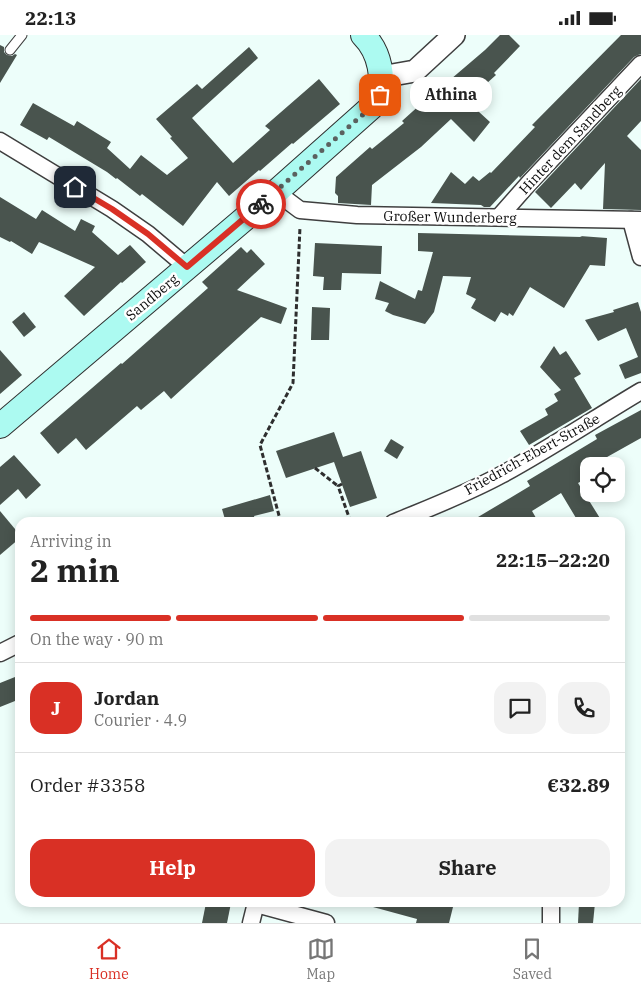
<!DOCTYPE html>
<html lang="en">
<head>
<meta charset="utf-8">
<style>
  :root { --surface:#fff; --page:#f2f2f2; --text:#222; --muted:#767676; --line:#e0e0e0; --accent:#d93025 }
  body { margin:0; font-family:"IBM Plex Serif",serif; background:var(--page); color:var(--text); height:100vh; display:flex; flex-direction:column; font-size:19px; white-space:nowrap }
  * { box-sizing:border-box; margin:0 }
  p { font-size:16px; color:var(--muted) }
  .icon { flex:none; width:28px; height:28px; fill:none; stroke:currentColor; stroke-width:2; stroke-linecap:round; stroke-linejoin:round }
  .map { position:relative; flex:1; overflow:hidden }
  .panel { position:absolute; left:15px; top:482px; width:610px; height:390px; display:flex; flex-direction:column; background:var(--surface); border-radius:15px; box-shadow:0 2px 12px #0003 }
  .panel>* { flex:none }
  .tools { position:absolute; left:580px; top:422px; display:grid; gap:10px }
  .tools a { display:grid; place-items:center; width:45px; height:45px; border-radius:10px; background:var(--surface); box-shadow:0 2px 12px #0003; font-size:25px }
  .pin { position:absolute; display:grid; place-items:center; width:42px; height:42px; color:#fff; margin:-21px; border-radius:10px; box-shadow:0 2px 8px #0006 }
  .courier { position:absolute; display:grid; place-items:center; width:50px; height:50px; margin:-25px; border:4px solid #d93025; border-radius:50%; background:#fff; color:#222; box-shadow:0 1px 6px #0007 }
  .bubble { position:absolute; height:35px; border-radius:15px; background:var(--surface); box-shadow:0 2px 12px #0003; font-size:16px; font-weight:800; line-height:35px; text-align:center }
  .head em { font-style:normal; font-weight:800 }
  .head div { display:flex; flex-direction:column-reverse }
  .head { display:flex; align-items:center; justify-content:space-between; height:85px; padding:0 15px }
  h1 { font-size:32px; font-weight:800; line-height:38px }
  .bar { display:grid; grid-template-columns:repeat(4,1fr); gap:8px 5px; align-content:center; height:60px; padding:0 15px }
  .bar i { height:6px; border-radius:4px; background:var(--line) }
  .bar .on { background:var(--accent) }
  .bar p { grid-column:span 4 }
  .line { display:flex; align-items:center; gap:12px; padding:0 15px; border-top:1px solid var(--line) }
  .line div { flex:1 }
  .round { display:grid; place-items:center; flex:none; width:52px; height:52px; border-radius:15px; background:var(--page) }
  .button { display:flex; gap:10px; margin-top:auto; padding:10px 15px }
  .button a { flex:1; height:58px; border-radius:15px; background:var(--accent); color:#fff; font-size:20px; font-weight:800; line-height:58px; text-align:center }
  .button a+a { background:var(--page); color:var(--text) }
  .status { display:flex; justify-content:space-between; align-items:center; height:35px; padding:0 25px; background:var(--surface); direction:ltr }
  .status svg { height:14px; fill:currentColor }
  .menu { display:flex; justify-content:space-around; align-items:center; height:70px; border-top:1px solid var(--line); background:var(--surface); font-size:14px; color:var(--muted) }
  .menu a { display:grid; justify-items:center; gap:2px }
  .menu .on { color:var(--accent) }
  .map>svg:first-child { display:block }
</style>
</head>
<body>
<div class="status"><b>22:13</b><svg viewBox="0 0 49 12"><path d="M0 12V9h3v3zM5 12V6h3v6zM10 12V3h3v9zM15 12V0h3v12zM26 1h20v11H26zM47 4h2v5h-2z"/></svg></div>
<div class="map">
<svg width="641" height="888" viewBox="0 0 641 888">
  <rect width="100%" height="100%" fill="#edfefa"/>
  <g fill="#49544e">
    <path d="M500,0H509L520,11L494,38L496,40L467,66L490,87L474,107L451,84L421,112L372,150L371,170L338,168V161L335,158L336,142L370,112L372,114L404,88L402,86L443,49L444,50L485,15Z"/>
    <path d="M621,0H641V19L638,20L634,22L520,143L519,141L490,172H484L481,170L431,168L451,137L465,149L473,141L479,146L490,137L491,138L535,92L532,90Z"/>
    <path d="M0,10L4,12V17L7,20L12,21L15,19L17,20L0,48Z"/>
    <path d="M249,12L258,23L192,83L233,128L270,95L265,91L319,44L340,69L293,109L292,108L260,136L259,135L229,161L217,147L183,191L142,159L140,161L117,143L116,144L107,137L49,102L47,105L20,90L33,68L74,91L77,86L111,107L107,113L130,134L141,120L167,140L188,123L170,103L172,102L156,84L197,49L202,54Z"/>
    <path d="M641,44V86L627,101L641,115V175L603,174L605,128L581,155L575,148L551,173L535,157Z"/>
    <path d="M0,162L36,184L42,175L75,196L81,184L95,191L92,197L118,220L130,210L146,227L122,248L121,247L84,281L64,261L95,232L39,207L32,219L11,206L10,207L0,202Z"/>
    <path d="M418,198L582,202L580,201L607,203L605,231L590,230L564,273L530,252L513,281L509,278L508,281L501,277L495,287L471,273L476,264L466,259L471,242L443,241L434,277L425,289L393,280L385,276L389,268L375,264L380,246L415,264L418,255L422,256L433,217L418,216Z"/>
    <path d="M315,208L382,211L381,239L342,238L341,255H323L324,242L313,241Z"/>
    <path d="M241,212L247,218L251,214L265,229L237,255L287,273L281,289L261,282L171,364L164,356L141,375L137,371L86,415L76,403L58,419L40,398L121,328L122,329L208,253L202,247Z"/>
    <path d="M638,267L641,277V338L625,344L619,330L638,322L626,293L598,306L585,285L614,277L613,275Z"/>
    <path d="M312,272L330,273L329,305H311Z"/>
    <path d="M24,277L36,292L24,302L12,287Z"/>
    <path d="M554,311L560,320L566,316L581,339L574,343L592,373L529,410L520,396L548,380L545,374L558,366L554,359L561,355L540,332Z"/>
    <path d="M0,315L22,340L0,359Z"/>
    <path d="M641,375V403L591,431H589V442L578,448L603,488H579L561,458L532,476L539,488H468L530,451L527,446L597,404L595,400Z"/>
    <path d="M334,397L343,422L361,416L377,463L350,472L334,427L286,443L276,416Z"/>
    <path d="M391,404L404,412L397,424L384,416Z"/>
    <path d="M14,420L41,450L26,464L18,454L0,470V432Z"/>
    <path d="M270,460L274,476L254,481L256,488H226L222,474Z"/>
    <path d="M0,476L20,500V503L0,520Z"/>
    <path d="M20,640V664L0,672V648Z"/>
    <path d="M206,868H231L227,888H202Z"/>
    <path d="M373,868H454L449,888H416L417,884L373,872Z"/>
    <path d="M579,868H595L593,888H578Z"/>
  </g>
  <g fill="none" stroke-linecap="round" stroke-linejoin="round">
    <g stroke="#3f3f3f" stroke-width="11">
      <path id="service" d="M10,15L22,0"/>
    </g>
    <g stroke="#3f3f3f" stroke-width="19">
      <g id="minor">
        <path d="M0,106L112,174L148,199L187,232"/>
        <path d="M276,157L300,175L357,180L641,185"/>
        <path d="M499,182L529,148L641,29"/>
        <path d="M631,185L641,222"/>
        <path d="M393,488C429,473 466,459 501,440C549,414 594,384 641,356"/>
        <path d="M0,618L20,608"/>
        <path d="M256,869L326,888"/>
        <path d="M251,888L256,868"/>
        <path d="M551,888V868"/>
      </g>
    </g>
    <g stroke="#3f3f3f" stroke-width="24">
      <path id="tertiary" d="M381,42L415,36L454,0"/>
    </g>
    <g stroke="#2e2e2e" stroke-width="26">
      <path id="secondary" d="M0,391L276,157L376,68C386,45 380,17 363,0"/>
    </g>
    <g stroke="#2e2e2e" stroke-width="3" stroke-dasharray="5 2.5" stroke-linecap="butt">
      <path d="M315,433L338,451"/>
      <path d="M342,449L338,451L351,488"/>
      <path d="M281,488L260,410L293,348L300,192"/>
    </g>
    <use href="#service" stroke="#fff" stroke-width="9"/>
    <use href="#minor" stroke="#fff" stroke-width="16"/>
    <use href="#tertiary" stroke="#fff" stroke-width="21"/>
    <use href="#secondary" stroke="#acfaf1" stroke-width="24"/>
  </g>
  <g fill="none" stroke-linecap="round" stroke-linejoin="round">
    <path stroke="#5b615f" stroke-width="5" stroke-dasharray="0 9" d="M261,169L376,68L380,60"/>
    <path stroke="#d93025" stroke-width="6" d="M75,152L112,174L148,199L187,232L261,169"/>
  </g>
  <g text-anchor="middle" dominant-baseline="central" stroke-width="5" stroke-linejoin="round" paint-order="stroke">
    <g font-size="14" fill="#0c0c0c" stroke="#fff">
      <text transform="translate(570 105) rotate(-47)">Hinter dem Sandberg</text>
      <text transform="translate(450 182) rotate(1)">Großer Wunderberg</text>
      <text transform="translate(152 262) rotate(-40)">Sandberg</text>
      <text transform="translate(532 419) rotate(-29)">Friedrich-Ebert-Straße</text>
    </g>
  </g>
</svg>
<div class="tools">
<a><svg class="icon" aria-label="locate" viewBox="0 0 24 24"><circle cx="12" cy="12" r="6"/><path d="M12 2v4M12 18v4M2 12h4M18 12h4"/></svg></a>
</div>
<div class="pin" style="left:380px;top:60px;background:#ea580c"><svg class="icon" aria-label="bag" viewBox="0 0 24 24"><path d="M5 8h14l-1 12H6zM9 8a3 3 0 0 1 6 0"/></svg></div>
<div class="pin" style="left:75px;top:152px;background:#1f2937"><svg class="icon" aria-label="home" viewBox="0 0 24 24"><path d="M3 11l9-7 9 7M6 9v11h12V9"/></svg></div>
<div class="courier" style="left:261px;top:169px"><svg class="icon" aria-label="bike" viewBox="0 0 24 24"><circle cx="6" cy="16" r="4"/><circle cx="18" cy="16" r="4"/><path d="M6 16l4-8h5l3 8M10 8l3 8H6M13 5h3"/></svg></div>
<div class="bubble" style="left:410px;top:42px;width:82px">Athina</div>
<section class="panel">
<div class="head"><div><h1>2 min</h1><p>Arriving in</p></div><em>22:15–22:20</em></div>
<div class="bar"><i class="on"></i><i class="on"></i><i class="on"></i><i></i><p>On the way · 90 m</p></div>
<div class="line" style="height:90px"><b class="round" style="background:var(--accent);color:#fff">J</b><div><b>Jordan</b><p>Courier · 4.9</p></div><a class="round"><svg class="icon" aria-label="chat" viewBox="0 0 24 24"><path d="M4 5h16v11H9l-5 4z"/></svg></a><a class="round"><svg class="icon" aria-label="phone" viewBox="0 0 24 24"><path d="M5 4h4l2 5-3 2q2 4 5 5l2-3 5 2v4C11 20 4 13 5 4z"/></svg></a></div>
<div class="line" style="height:65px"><div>Order #3358</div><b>€32.89</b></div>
<div class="button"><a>Help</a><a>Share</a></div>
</section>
</div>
<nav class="menu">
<a class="on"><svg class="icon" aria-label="home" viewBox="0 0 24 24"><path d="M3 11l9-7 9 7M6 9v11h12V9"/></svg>Home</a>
<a><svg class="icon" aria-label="map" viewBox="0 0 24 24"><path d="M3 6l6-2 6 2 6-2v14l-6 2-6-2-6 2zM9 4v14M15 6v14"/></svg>Map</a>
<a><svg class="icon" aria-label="saved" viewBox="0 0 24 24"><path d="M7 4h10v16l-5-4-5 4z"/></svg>Saved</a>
</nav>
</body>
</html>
